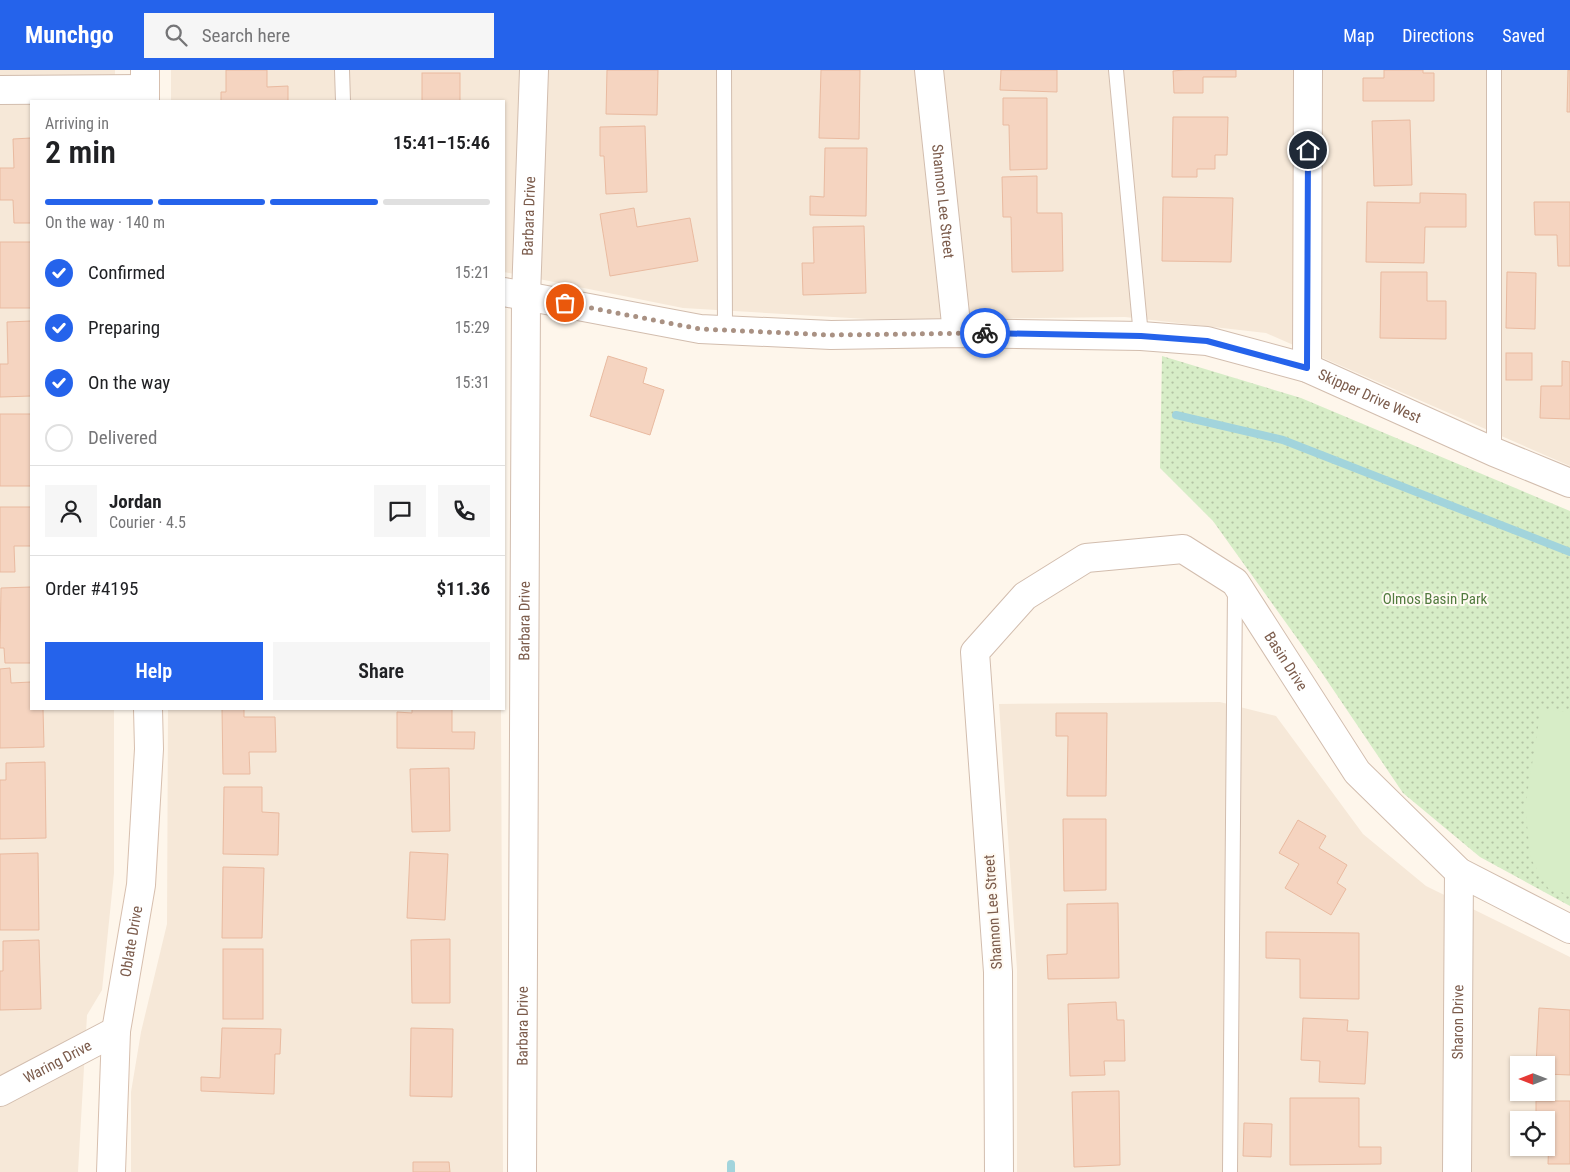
<!DOCTYPE html>
<html lang="en">
<head>
<meta charset="utf-8">
<style>
  :root { --surface:#fff; --page:#f6f6f6; --text:#202124; --muted:#757577; --line:#e0e0e0; --accent:#2563eb }
  body { margin:0; font-family:"Roboto Condensed",sans-serif; background:var(--page); color:var(--text); height:100vh; display:flex; flex-direction:column; font-size:19px; white-space:nowrap }
  * { box-sizing:border-box; margin:0 }
  p { font-size:16px; color:var(--muted) }
  .icon { flex:none; width:28px; height:28px; fill:none; stroke:currentColor; stroke-width:2; stroke-linecap:round; stroke-linejoin:round }
  .map { position:relative; flex:1; overflow:hidden }
  .panel { position:absolute; left:30px; top:30px; width:475px; height:610px; display:flex; flex-direction:column; background:var(--surface); border-radius:0px; box-shadow:0 1px 4px #0004 }
  .panel>* { flex:none }
  .needle { width:32px; rotate:270deg }
  .controls { position:absolute; left:1510px; top:986px; display:grid; gap:10px }
  .controls a { display:grid; place-items:center; width:45px; height:45px; border-radius:0px; background:var(--surface); box-shadow:0 1px 4px #0004; font-size:25px }
  .pin { position:absolute; display:grid; place-items:center; width:42px; height:42px; color:#fff; margin:-21px; border:2px solid #fff; border-radius:50%; box-shadow:0 1px 5px #0007 }
  .courier { position:absolute; display:grid; place-items:center; width:50px; height:50px; margin:-25px; border:4px solid #2563eb; border-radius:50%; background:#fff; color:#222; box-shadow:0 1px 6px #0007 }
  .overview em { font-style:normal; font-weight:600 }
  .overview div { display:flex; flex-direction:column-reverse }
  .overview { display:flex; align-items:center; justify-content:space-between; height:85px; padding:0 15px }
  h1 { font-size:32px; font-weight:600; line-height:38px }
  .bar { display:grid; grid-template-columns:repeat(4,1fr); gap:8px 5px; align-content:center; height:60px; padding:0 15px }
  .bar i { height:6px; border-radius:4px; background:var(--line) }
  .bar .current { background:var(--accent) }
  .bar p { grid-column:span 4 }
  .line { display:flex; align-items:center; gap:12px; padding:0 15px; border-top:1px solid var(--line) }
  .line div { flex:1 }
  .round { display:grid; place-items:center; flex:none; width:52px; height:52px; border-radius:0px; background:var(--page) }
  ol { padding:0 15px; list-style:none }
  li { display:flex; align-items:center; gap:15px; height:55px }
  li p { margin-inline-start:auto }
  li .icon { padding:5px; border-radius:50%; background:var(--accent); color:#fff; stroke-width:4 }
  li:last-child { color:var(--muted) }
  li i { width:28px; height:28px; border:2px solid var(--line); border-radius:50% }
  .action { display:flex; gap:10px; margin-top:auto; padding:10px 15px }
  .action a { flex:1; height:58px; border-radius:0px; background:var(--accent); color:#fff; font-size:20px; font-weight:600; line-height:58px; text-align:center }
  .action a+a { background:var(--page); color:var(--text) }
  header { display:flex; align-items:center; gap:30px; box-sizing:border-box; height:70px; padding:0 25px; background:var(--accent); color:#fff }
  header strong { font-size:24px }
  nav { display:flex; gap:28px; margin-inline-start:auto; font-size:18px }
  .search { width:350px; height:45px; background:var(--page); display:flex; align-items:center; gap:12px; box-sizing:border-box; padding:0 18px; border-radius:0px; color:var(--muted); font-size:19px }
  .map>svg:first-child { display:block }
</style>
</head>
<body>
<header>
<strong>Munchgo</strong>
<div class="search"><svg class="icon" aria-label="search" viewBox="0 0 24 24"><circle cx="10" cy="10" r="6"/><path d="M15 15l6 6"/></svg>Search here</div>
<nav><a>Map</a><a>Directions</a><a>Saved</a></nav>
</header>
<div class="map">
<svg width="1570" height="1102" viewBox="0 0 1570 1102">
  <defs>
    <pattern id="park-dots" width="8" height="8" patternUnits="userSpaceOnUse" patternTransform="scale(1.25)"><rect width="8" height="8" fill="#d7edc7"/><path d="M2 2h.1M6 6h.1" fill="none" stroke="#b3c3a4" stroke-width="1.8" stroke-linecap="round"/></pattern>
  </defs>
  <rect width="100%" height="100%" fill="#fef6eb"/>
  <g fill="#f6e8d8" fill-rule="evenodd">
    <path d="M0,0H115V31H31V639H114V803L102,920L87,945L78,1102H0Z"/>
    <path d="M171,0H1570V396L1266,263L1125,247L884,250L683,238L504,202V31H171Z"/>
    <path d="M1220,632L1276,646L1363,764L1426,816L1570,887V1102H1017V900L999,634ZM1519,995H1546V1022H1519ZM1519,1050H1546V1078H1519Z"/>
    <path d="M168,639H501L503,1102H131V1022L141,962L167,854Z"/>
  </g>
  <path fill="url(#park-dots)" d="M1162,286L1301,328L1570,441V836L1480,787L1403,723L1322,603L1213,451L1160,398Z"/>
  <path fill="#d7edc7" d="M1541,639L1570,642V825L1548,818L1531,789L1525,738Z"/>
  <g fill="none" stroke-linecap="round" stroke-linejoin="round">
    <g stroke="#a2d4dc" stroke-width="8">
      <path d="M1176,345L1283,370L1570,482"/>
      <path d="M731,1102V1094"/>
    </g>
  </g>
  <g fill="#f5d4c0" stroke="#e9baa0">
    <path d="M226,0H267V17L288,16V31H221V22H226Z"/>
    <path d="M607,0H658L657,45L606,44Z"/>
    <path d="M821,0H860L859,69L819,68Z"/>
    <path d="M1001,0H1057V22L1000,20Z"/>
    <path d="M1184,0H1236V7H1203V23H1174L1173,1Z"/>
    <path d="M1384,0H1423V3H1434V31H1363V8H1384Z"/>
    <path d="M1568,0H1570V42H1567Z"/>
    <rect x="422" y="3" width="38" height="28"/>
    <path d="M1003,28H1047V99L1010,100L1009,55H1003Z"/>
    <path d="M1173,47H1228L1227,85H1215V99H1197V107H1172Z"/>
    <path d="M1410,50L1412,115L1374,116L1372,51Z"/>
    <path d="M645,56L647,122L606,124L604,86H600V57Z"/>
    <path d="M31,68V153H14L13,130H0V98H14L13,69Z"/>
    <path d="M825,78H867L866,146L810,145V126L824,127Z"/>
    <path d="M1037,106V143H1062L1063,201L1012,202L1011,147H1003L1002,107Z"/>
    <path d="M1420,123L1466,124V157H1425L1424,193L1366,192L1367,132L1420,133Z"/>
    <path d="M1163,127L1233,128L1231,192L1162,191Z"/>
    <path d="M1534,132H1570V196H1558L1557,165H1535Z"/>
    <path d="M634,138L637,157L690,148L698,191L610,206L600,144Z"/>
    <path d="M864,156L866,223L803,225L802,193H814L813,157Z"/>
    <rect x="0" y="172" width="31" height="66"/>
    <path d="M1381,202H1427V231H1446V269L1380,268Z"/>
    <path d="M1507,202L1536,203L1535,259L1506,258Z"/>
    <path d="M31,251V326L0,327V294H8L7,252Z"/>
    <rect x="1506" y="283" width="26" height="27"/>
    <path d="M608,286L647,298L643,313L664,320L650,365L590,346Z"/>
    <path d="M1562,291L1570,292V349L1540,348L1541,316H1562Z"/>
    <rect x="0" y="344" width="31" height="72"/>
    <path d="M0,437H31V476H14L15,502H0Z"/>
    <path d="M31,517V593H5L4,578H0L1,518Z"/>
    <path d="M10,598L11,613L31,612V639H43L44,677L0,678V599Z"/>
    <path d="M222,639H244V647H275L276,682H249L250,704H223Z"/>
    <path d="M412,639H452V662H475L474,679L397,678V642L412,643Z"/>
    <path d="M1056,643H1107L1106,726H1067L1068,666H1056Z"/>
    <path d="M45,692L46,768L0,769V710H6V693Z"/>
    <path d="M449,698L450,761L412,762L410,699Z"/>
    <path d="M224,717H262V742L279,743L278,785L223,784Z"/>
    <path d="M1063,749H1106V820L1064,821Z"/>
    <path d="M1298,750L1326,766L1319,778L1347,795L1337,813L1346,819L1331,845L1285,818L1299,794L1279,783Z"/>
    <path d="M410,782L448,784L445,850L407,848Z"/>
    <path d="M38,783L39,860H0V784Z"/>
    <path d="M223,797L264,798L262,868H222Z"/>
    <path d="M1118,833L1119,908L1048,909L1047,885L1067,884V834Z"/>
    <path d="M1266,862L1359,863V929L1300,928V889L1266,888Z"/>
    <path d="M450,869V933H412L411,870Z"/>
    <path d="M39,870L41,939L0,940V901H3V871Z"/>
    <rect x="223" y="879" width="40" height="70"/>
    <path d="M1116,932L1117,950H1124L1125,991H1104L1105,1005L1070,1006L1068,934Z"/>
    <path d="M1539,938L1570,940V1005L1546,1004V995H1536Z"/>
    <path d="M1303,948L1348,950L1347,961L1368,962L1365,1014L1319,1012L1320,991L1301,990Z"/>
    <path d="M222,958L281,959L280,984H275L274,1024L201,1021V1007L220,1008Z"/>
    <path d="M411,958L453,959L452,1027L410,1026Z"/>
    <path d="M1119,1021L1120,1095L1074,1097L1072,1022Z"/>
    <path d="M1290,1028H1359V1077H1381V1094L1290,1095Z"/>
    <path d="M1536,1031H1570V1094H1548L1549,1066H1546V1050H1536Z"/>
    <path d="M1244,1053L1272,1054L1271,1087L1243,1086Z"/>
    <path d="M413,1092H449L450,1102H413Z"/>
  </g>
  <g fill="none" stroke-linecap="round" stroke-linejoin="round">
    <g stroke="#d2bdae" stroke-width="16">
      <g id="lane">
        <path d="M342,0L343,31"/>
        <path d="M724,0L725,260"/>
        <path d="M1116,0L1141,266"/>
        <path d="M1494,382V0"/>
        <path d="M1230,1102L1235,518"/>
      </g>
    </g>
    <g stroke="#d2bdae" stroke-width="30">
      <g id="street">
        <path id="s1" d="M929,0L957,263"/>
        <path d="M0,20L145,19"/>
        <path id="s2" d="M504,222L700,259L831,265L957,263L1141,266L1207,271L1307,298L1494,382L1570,413"/>
        <path d="M1307,298L1308,0"/>
        <path id="s3" d="M0,1022L116,961"/>
        <path id="s4" d="M522,1102L526,226L534,0"/>
        <path id="s5" d="M999,1102L998,902L975,582L1025,526L1086,488L1183,479L1235,512L1357,702L1459,802L1570,859"/>
        <path id="s6" d="M1457,1102L1459,802"/>
      </g>
    </g>
    <g stroke="#d7bfae" stroke-width="30">
      <g id="secondary">
        <path d="M145,31V0"/>
        <path id="s7" d="M111,1102L116,961L141,815L149,679L148,639"/>
      </g>
    </g>
    <use href="#lane" stroke="#fff" stroke-width="14"/>
    <use href="#street" stroke="#fff" stroke-width="28"/>
    <use href="#secondary" stroke="#fff" stroke-width="28"/>
  </g>
  <g fill="none" stroke-linecap="round" stroke-linejoin="round">
    <path stroke="#a99183" stroke-width="5" stroke-dasharray="0 9" d="M565,233L700,259L831,265L985,263"/>
    <path stroke="#2563eb" stroke-width="6" d="M985,263L1141,266L1207,271L1307,298L1308,80"/>
  </g>
  <g text-anchor="middle" dominant-baseline="central" stroke-width="4" stroke-linejoin="round" paint-order="stroke">
    <g font-size="15" fill="#7b5b4b" stroke="#fffaf2">
      <text stroke="none"><textPath href="#s1" startOffset="132">Shannon Lee Street</textPath></text>
      <text stroke="none"><textPath href="#s4" startOffset="956">Barbara Drive</textPath></text>
      <text stroke="none"><textPath href="#s2" startOffset="879">Skipper Drive West</textPath></text>
      <text stroke="none"><textPath href="#s4" startOffset="551">Barbara Drive</textPath></text>
      <text stroke="none"><textPath href="#s5" startOffset="921">Basin Drive</textPath></text>
      <text transform="translate(993 842) rotate(-94)">Shannon Lee Street</text>
      <text stroke="none"><textPath href="#s7" startOffset="232">Oblate Drive</textPath></text>
      <text stroke="none"><textPath href="#s6" startOffset="150">Sharon Drive</textPath></text>
      <text stroke="none"><textPath href="#s4" startOffset="146">Barbara Drive</textPath></text>
      <text stroke="none"><textPath href="#s3" startOffset="65">Waring Drive</textPath></text>
    </g>
    <g font-size="15" fill="#527b3f" stroke="#fffaf2">
      <text x="1435" y="529">Olmos Basin Park</text>
    </g>
  </g>
</svg>
<div class="controls">
<a><svg class="needle" viewBox="-14 -14 28 28"><path d="M0-13l5 13h-10z" fill="#e53935"/><path d="M0 13l5-13h-10z" fill="#757577"/></svg></a>
<a><svg class="icon" aria-label="locate" viewBox="0 0 24 24"><circle cx="12" cy="12" r="6"/><path d="M12 2v4M12 18v4M2 12h4M18 12h4"/></svg></a>
</div>
<div class="pin" style="left:565px;top:233px;background:#ea580c"><svg class="icon" aria-label="bag" viewBox="0 0 24 24"><path d="M5 8h14l-1 12H6zM9 8a3 3 0 0 1 6 0"/></svg></div>
<div class="pin" style="left:1308px;top:80px;background:#1f2937"><svg class="icon" aria-label="home" viewBox="0 0 24 24"><path d="M3 11l9-7 9 7M6 9v11h12V9"/></svg></div>
<div class="courier" style="left:985px;top:263px"><svg class="icon" aria-label="bike" viewBox="0 0 24 24"><circle cx="6" cy="16" r="4"/><circle cx="18" cy="16" r="4"/><path d="M6 16l4-8h5l3 8M10 8l3 8H6M13 5h3"/></svg></div>
<section class="panel">
<div class="overview"><div><h1>2 min</h1><p>Arriving in</p></div><em>15:41–15:46</em></div>
<div class="bar"><i class="current"></i><i class="current"></i><i class="current"></i><i></i><p>On the way · 140 m</p></div>
<ol>
<li><svg class="icon" aria-label="check" viewBox="0 0 24 24"><path d="M5 12l5 5 9-10"/></svg>Confirmed<p>15:21</p></li>
<li><svg class="icon" aria-label="check" viewBox="0 0 24 24"><path d="M5 12l5 5 9-10"/></svg>Preparing<p>15:29</p></li>
<li><svg class="icon" aria-label="check" viewBox="0 0 24 24"><path d="M5 12l5 5 9-10"/></svg>On the way<p>15:31</p></li>
<li><i></i>Delivered</li>
</ol>
<div class="line" style="height:90px"><a class="round"><svg class="icon" aria-label="person" viewBox="0 0 24 24"><circle cx="12" cy="8" r="4"/><path d="M4 21q1-7 8-7t8 7"/></svg></a><div><b>Jordan</b><p>Courier · 4.5</p></div><a class="round"><svg class="icon" aria-label="chat" viewBox="0 0 24 24"><path d="M4 5h16v11H9l-5 4z"/></svg></a><a class="round"><svg class="icon" aria-label="phone" viewBox="0 0 24 24"><path d="M5 4h4l2 5-3 2q2 4 5 5l2-3 5 2v4C11 20 4 13 5 4z"/></svg></a></div>
<div class="line" style="height:65px"><div>Order #4195</div><b>$11.36</b></div>
<div class="action"><a>Help</a><a>Share</a></div>
</section>
</div>
</body>
</html>
